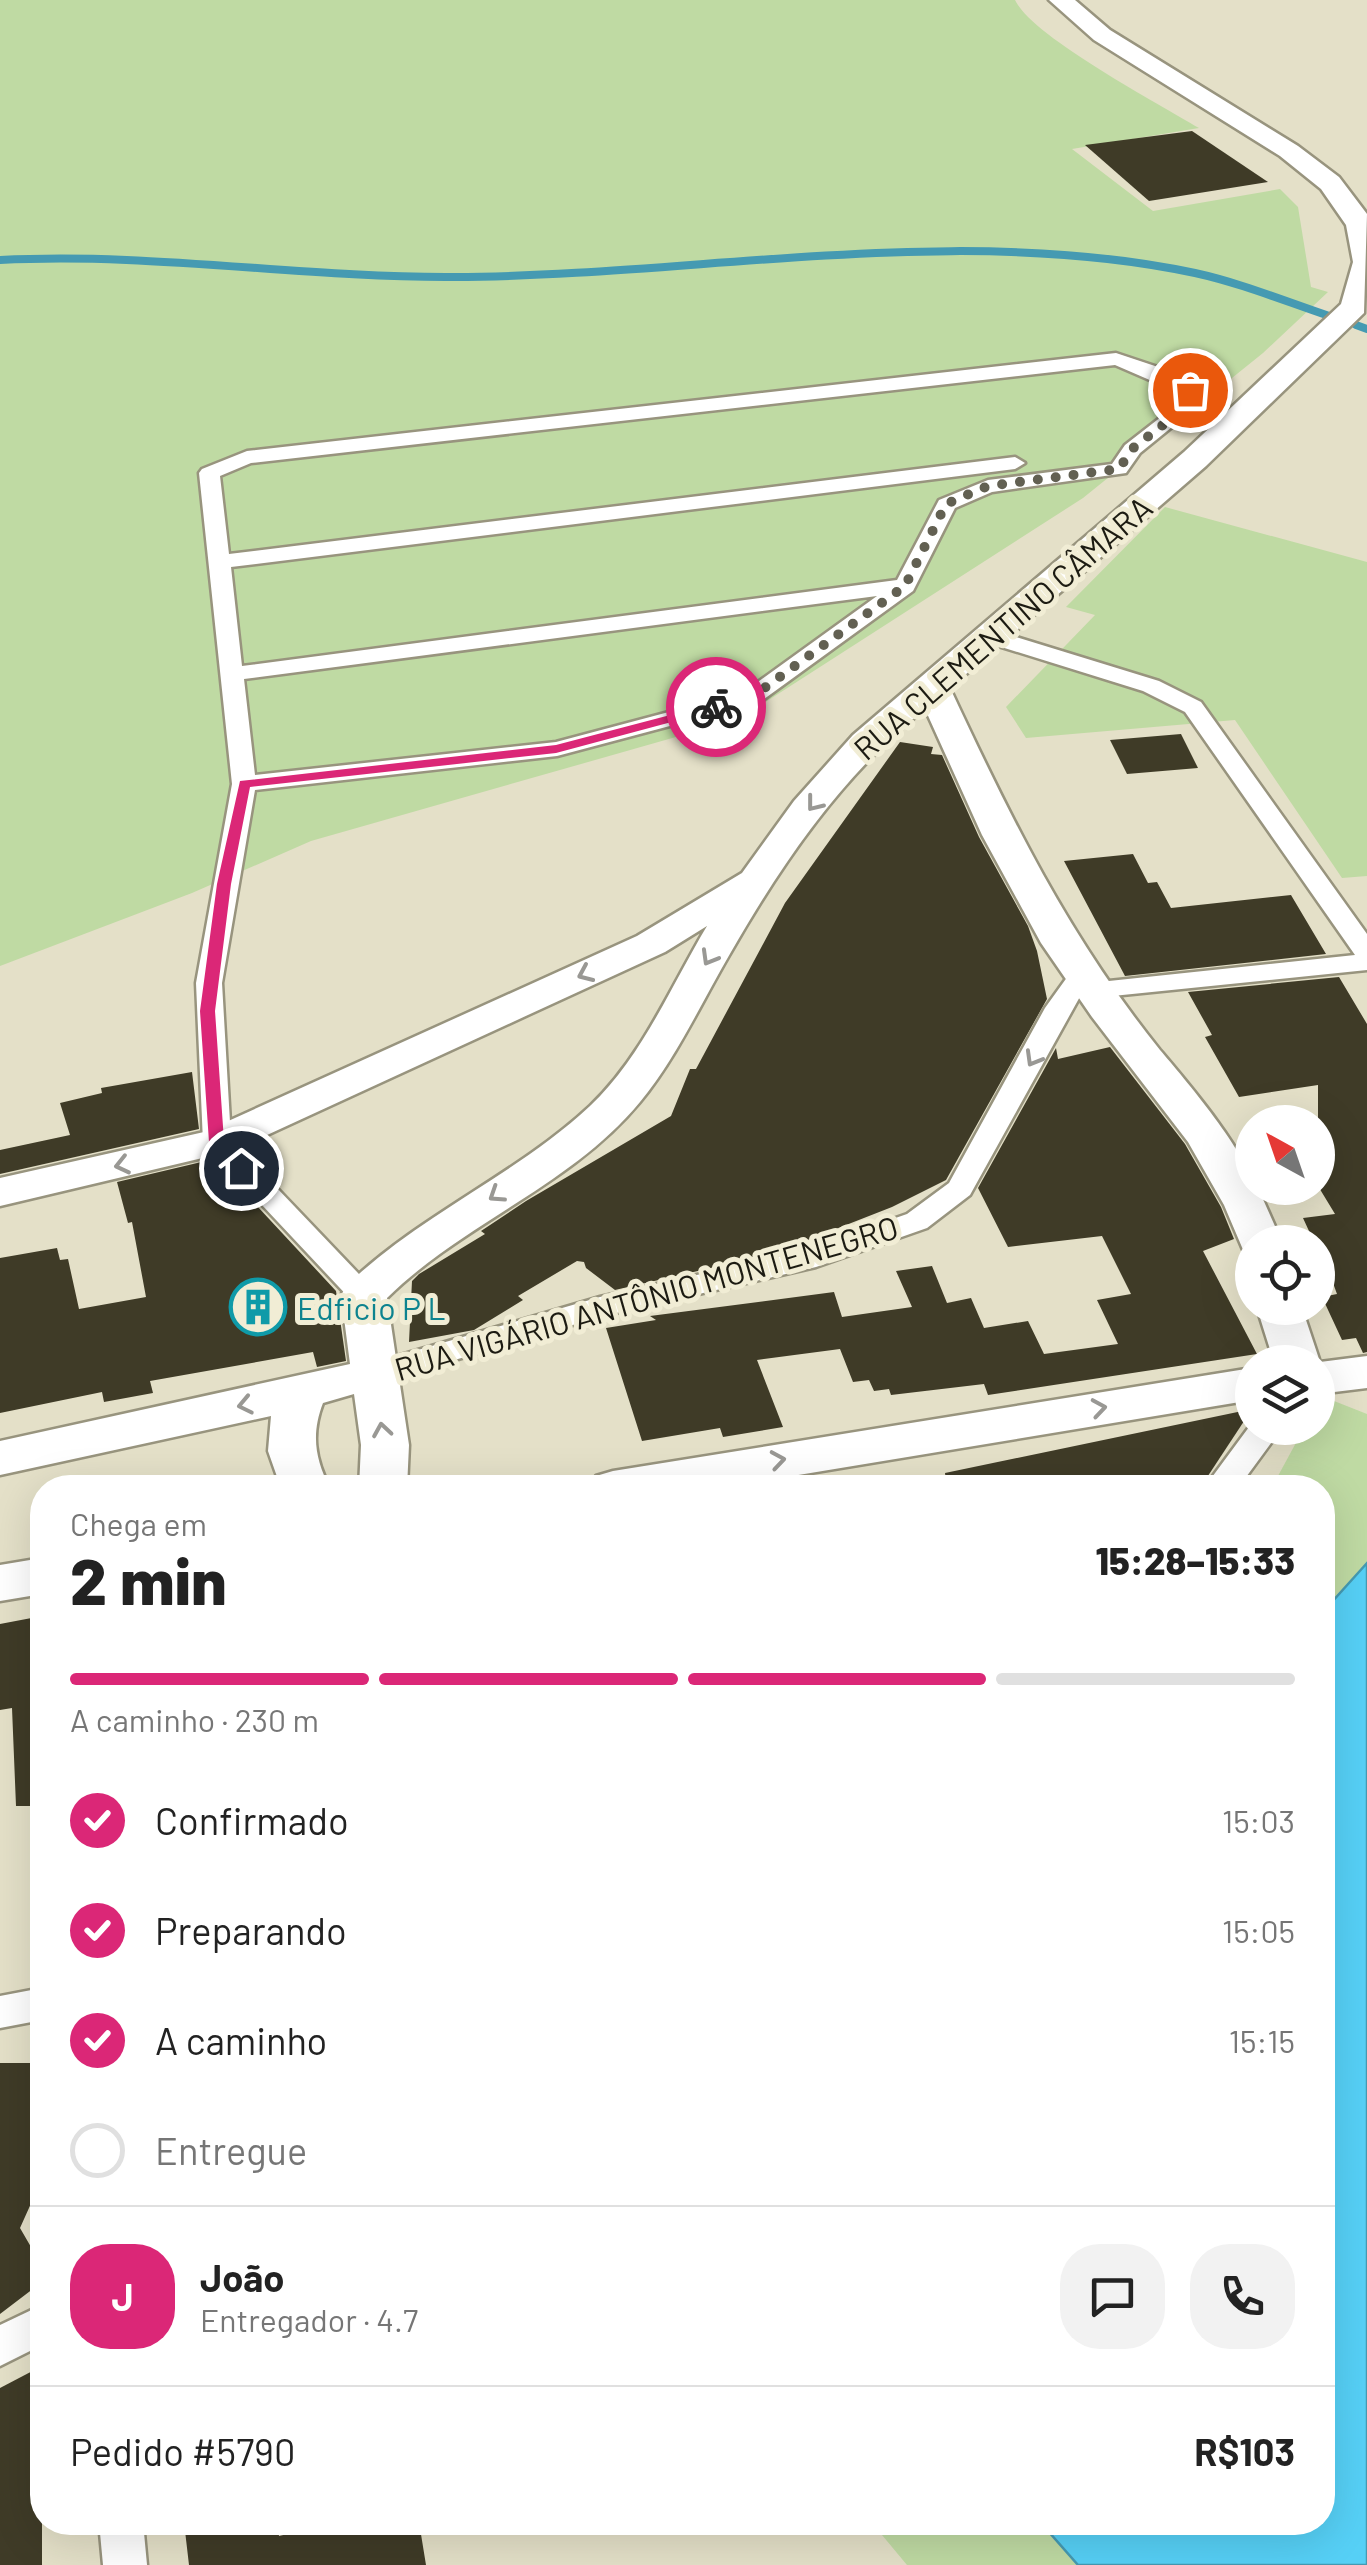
<!DOCTYPE html>
<html lang="pt">
<head>
<meta charset="utf-8">
<style>
  :root { --surface:#fff; --page:#f2f2f2; --text:#222; --muted:#767676; --line:#e0e0e0; --accent:#db2777 }
  body { margin:0; font-family:Barlow,sans-serif; background:var(--page); color:var(--text); height:100vh; display:flex; flex-direction:column; font-size:38px; white-space:nowrap }
  * { box-sizing:border-box; margin:0 }
  p { font-size:32px; color:var(--muted) }
  .icon { flex:none; width:55px; height:55px; fill:none; stroke:currentColor; stroke-width:2; stroke-linecap:round; stroke-linejoin:round }
  .map { position:relative; flex:1; overflow:hidden }
  .details { position:absolute; left:30px; top:1475px; width:1305px; height:1060px; display:flex; flex-direction:column; background:var(--surface); border-radius:40px; box-shadow:0 10px 40px #0002 }
  .details>* { flex:none }
  .needle { width:65px; rotate:320deg }
  .buttons { position:absolute; left:1235px; top:1105px; display:grid; gap:20px }
  .buttons a { display:grid; place-items:center; width:100px; height:100px; border-radius:50%; background:var(--surface); box-shadow:0 10px 40px #0002; font-size:50px }
  .pin { position:absolute; display:grid; place-items:center; width:85px; height:85px; color:#fff; margin:-42px; border:5px solid #fff; border-radius:50%; box-shadow:0 2px 10px #0007 }
  .courier { position:absolute; display:grid; place-items:center; width:100px; height:100px; margin:-50px; border:8px solid #db2777; border-radius:50%; background:#fff; color:#222; box-shadow:0 2px 12px #0007 }
  .head em { font-style:normal; font-weight:800 }
  .head div { display:flex; flex-direction:column-reverse }
  .head { display:flex; align-items:center; justify-content:space-between; height:170px; padding:0 40px }
  h1 { font-size:65px; font-weight:800; line-height:75px }
  .bar { display:grid; grid-template-columns:repeat(4,1fr); gap:15px 10px; align-content:center; height:120px; padding:0 40px }
  .bar i { height:12px; border-radius:8px; background:var(--line) }
  .bar .on { background:var(--accent) }
  .bar p { grid-column:span 4 }
  .line { display:flex; align-items:center; gap:25px; padding:0 40px; border-top:2px solid var(--line) }
  .line div { flex:1 }
  .round { display:grid; place-items:center; flex:none; width:105px; height:105px; border-radius:40px; background:var(--page) }
  ol { padding:0 40px; list-style:none }
  li { display:flex; align-items:center; gap:30px; height:110px }
  li p { margin-inline-start:auto }
  li .icon { padding:10px; border-radius:50%; background:var(--accent); color:#fff; stroke-width:4 }
  li:last-child { color:var(--muted) }
  li i { width:55px; height:55px; border:5px solid var(--line); border-radius:50% }
  .map>svg:first-child { display:block }
</style>
</head>
<body>
<div class="map">
<svg width="1367" height="2565" viewBox="0 0 1367 2565">
  <rect width="100%" height="100%" fill="#e4e0c8"/>
  <g fill="#bfdaa3">
    <path d="M0,0H1015C1033,37 1158,103 1199,128L1072,149L1153,211L1280,189L1298,207L1311,287L1328,292L1263,353L1083,498L739,719L311,841L192,893L0,966Z"/>
    <path d="M1165,507L1367,562V876L1342,878L1235,720L1026,738L1006,707L1095,615L1066,607Z"/>
    <path d="M1329,1399L1367,1414V2565H907L872,2523L1322,2522V1488L1272,1487L1304,1428H1318V1408Z"/>
  </g>
  <path fill="#56d0f6" stroke="#459ab2" stroke-width="2.5" d="M1367,1563V2565H1078L1041,2523L1322,2522V1613Z"/>
  <g fill="none" stroke-linecap="round" stroke-linejoin="round">
    <g stroke="#459ab2" stroke-width="8">
      <path d="M0,260C151,252 303,278 454,277C696,276 957,222 1195,273C1241,283 1287,302 1332,317"/>
      <path d="M1356,325L1367,329"/>
    </g>
  </g>
  <g fill="#3f3b27">
    <path d="M1192,131L1268,182L1149,201L1085,145Z"/>
    <path d="M1181,734L1198,768L1127,774L1110,740Z"/>
    <path d="M900,742L933,747L931,754L942,755L979,837L1028,926L1037,951L1047,999L946,1180L892,1207L772,1254L615,1290L586,1268L584,1262L577,1261L518,1296L523,1300L474,1330L409,1342L412,1281L419,1274L485,1234L481,1231L526,1201L671,1116L690,1069H696L785,903Z"/>
    <path d="M1133,854L1148,883L1157,882L1171,908L1291,895L1326,954L1125,976L1064,861Z"/>
    <path d="M1339,977L1367,1024V1352L1363,1353L1356,1338L1342,1340L1322,1297L1337,1294L1318,1242H1314L1303,1218L1335,1214L1318,1186V1085L1239,1097L1205,1037L1212,1035L1188,992Z"/>
    <path d="M1110,1047L1185,1144L1221,1207L1234,1239L1203,1251L1257,1354L988,1395L984,1384L891,1395L889,1389L874,1391L869,1380L853,1382L840,1349L757,1360L783,1427L723,1437L720,1428L642,1441L606,1328L656,1320L650,1316L834,1292L842,1317L912,1307L896,1271L932,1266L947,1303L971,1298L984,1328L1028,1321L1044,1354L1118,1344L1097,1300L1131,1294L1102,1236L1008,1247L978,1188L1056,1048L1058,1059Z"/>
    <path d="M192,1072L199,1129L0,1174V1150L70,1135L60,1103L102,1093L101,1088Z"/>
    <path d="M214,1159L221,1181L232,1179L336,1291L346,1361L317,1367L313,1352L150,1381L153,1393L104,1402L102,1392L0,1413V1258L57,1248L60,1260L68,1259L79,1309L146,1297L132,1222L128,1223L117,1182Z"/>
    <path d="M1252,1409L1200,1488H947L945,1473Z"/>
    <path d="M42,1616V1806H16L12,1708L0,1710V1624Z"/>
    <path d="M0,2063H42V2179L20,2228L42,2266V2282L0,2314Z"/>
    <path d="M42,2366V2565H0V2388Z"/>
    <path d="M184,2522H277L279,2536L339,2522H419L426,2565H189Z"/>
  </g>
  <g fill="none" stroke-linecap="round" stroke-linejoin="round">
    <g stroke="#98947e" stroke-width="5">
      <g id="street">
        <path d="M1116,353L1161,368L1198,387L1204,401L1140,453L1126,473L992,492L955,508L913,591L760,702L557,756L255,790L222,983L231,1140L379,1295L375,1302H353L203,1142L196,983L232,784L199,473L202,469L247,451ZM1115,365L1182,394L1184,399L1125,445L1112,464L988,480L939,500L897,580L242,666L231,567L1015,469L1025,463L1015,457L229,554L220,476L251,463ZM877,596L744,692L556,742L255,775L244,679Z"/>
        <path d="M987,628L1159,681L1201,702L1367,934V970L1093,998L1082,993L970,1195L927,1228L816,1267L603,1316L374,1384L363,1380L358,1373L363,1366L600,1297L798,1252L907,1214L949,1183L1045,1008L1073,969H1091L1095,975L1090,983L1355,955L1185,712L1143,691L979,640L976,635L979,630Z"/>
        <path d="M1252,1423V1428H1282L1238,1488H1204Z"/>
        <path d="M42,1988V2020L0,2028V1996Z"/>
        <path d="M42,2305V2345L0,2366V2325Z"/>
        <path d="M99,2522H143L147,2565H103Z"/>
      </g>
    </g>
    <g stroke="#98947e" stroke-width="5">
      <g id="secondary">
        <path d="M1049,0H1075L1110,30L1298,146L1339,177L1367,214L1364,313L1206,466L950,688C1011,819 1069,937 1160,1050C1182,1076 1252,1157 1252,1188H1258L1282,1242H1252V1254L1244,1252L1224,1205L1188,1142L1092,1017L1041,943L982,835L925,709C843,774 782,863 731,952C701,1003 677,1057 640,1102C571,1186 463,1223 387,1298L409,1445L407,1488H359L361,1445L354,1394L323,1403C311,1434 315,1459 330,1488H281L268,1451L271,1416L0,1475V1441L350,1364L341,1295L348,1284C421,1214 516,1175 590,1106C642,1057 671,986 707,926L665,952L232,1151L0,1206V1178L204,1132L637,936L742,873L794,801L853,735L1184,452L1341,304L1353,262L1346,225L1321,189L1280,156L1094,40Z"/>
        <path d="M1257,1308H1302L1320,1362L1367,1356V1388L1318,1394V1362H1274Z"/>
        <path d="M1252,1368V1400L720,1488H589L596,1476L613,1471Z"/>
        <path d="M42,1558V1594L0,1601V1565Z"/>
      </g>
    </g>
    <use href="#street" fill="#fff" fill-rule="evenodd"/>
    <use href="#secondary" fill="#fff" fill-rule="evenodd"/>
  </g>
  <defs><path id="oneway-chevron" d="M-2-3.5L2.5 0L-2 3.5" fill="none" stroke-width="1.6" stroke-linecap="round" stroke-linejoin="round" transform="scale(2.5)"/></defs>
  <g stroke="#999894">
    <use href="#oneway-chevron" transform="translate(814 804) rotate(128)"/>
    <use href="#oneway-chevron" transform="translate(709 958) rotate(120)"/>
    <use href="#oneway-chevron" transform="translate(585 974) rotate(156)"/>
    <use href="#oneway-chevron" transform="translate(1033 1059) rotate(120)"/>
    <use href="#oneway-chevron" transform="translate(122 1165) rotate(167)"/>
    <use href="#oneway-chevron" transform="translate(496 1195) rotate(147)"/>
    <use href="#oneway-chevron" transform="translate(245 1405) rotate(168)"/>
    <use href="#oneway-chevron" transform="translate(1099 1408) rotate(-9)"/>
    <use href="#oneway-chevron" transform="translate(382 1430) rotate(-99)"/>
    <use href="#oneway-chevron" transform="translate(778 1460) rotate(-9)"/>
  </g>
  <path fill="#db2777" d="M716,703L722,707L720,709L556,753L250,787L231,884L215,1011L224,1141L246,1164V1171H236L209,1142L200,1011L217,884L240,781L556,745Z"/>
  <g fill="none" stroke-linecap="round" stroke-linejoin="round">
    <path stroke="#626052" stroke-width="10" stroke-dasharray="0 18" d="M716,707L752,697L905,586L946,504L988,486L1119,469L1132,449L1194,401L1190,390"/>
  </g>
  <defs>
    <g id="building-ring" transform="scale(2.875)"><circle r="9.5" fill="#f1edd5" stroke="#0f9aa8" stroke-width="1.5"/><path d="M-4-6H4V6H1V3H-1V6H-4ZM-2.5-4.3h1.7v1.8h-1.7ZM.8-4.3h1.7v1.8H.8ZM-2.5-1h1.7V.8h-1.7ZM.8-1h1.7V.8H.8Z" fill="#0f9aa8"/></g>
  </defs>
  <g fill-rule="evenodd">
    <use href="#building-ring" x="258" y="1307"/>
  </g>
  <g text-anchor="middle" dominant-baseline="central" stroke-width="10" stroke-linejoin="round" paint-order="stroke">
    <g font-size="32" fill="#1c1b12" stroke="#f1edd5">
      <text transform="translate(1002 627) rotate(-41)">RUA CLEMENTINO CÂMARA</text>
      <text transform="translate(646 1297) rotate(-16)">RUA VIGÁRIO ANTÔNIO MONTENEGRO</text>
    </g>
    <g font-size="32" fill="#0d838f" stroke="#f1edd5" text-anchor="start">
      <text x="297" y="1307">Edficio P L</text>
    </g>
  </g>
</svg>
<div class="buttons">
<a><svg class="needle" viewBox="-14 -14 28 28"><path d="M0-13l5 13h-10z" fill="#e53935"/><path d="M0 13l5-13h-10z" fill="#767676"/></svg></a>
<a><svg class="icon" aria-label="locate" viewBox="0 0 24 24"><circle cx="12" cy="12" r="6"/><path d="M12 2v4M12 18v4M2 12h4M18 12h4"/></svg></a>
<a><svg class="icon" aria-label="layers" viewBox="0 0 24 24"><path d="M12 4l9 5-9 5-9-5zM3 14l9 5 9-5"/></svg></a>
</div>
<div class="pin" style="left:1190px;top:390px;background:#ea580c"><svg class="icon" aria-label="bag" viewBox="0 0 24 24"><path d="M5 8h14l-1 12H6zM9 8a3 3 0 0 1 6 0"/></svg></div>
<div class="pin" style="left:241px;top:1168px;background:#1f2937"><svg class="icon" aria-label="home" viewBox="0 0 24 24"><path d="M3 11l9-7 9 7M6 9v11h12V9"/></svg></div>
<div class="courier" style="left:716px;top:707px"><svg class="icon" aria-label="bike" viewBox="0 0 24 24"><circle cx="6" cy="16" r="4"/><circle cx="18" cy="16" r="4"/><path d="M6 16l4-8h5l3 8M10 8l3 8H6M13 5h3"/></svg></div>
<section class="details">
<div class="head"><div><h1>2 min</h1><p>Chega em</p></div><em>15:28–15:33</em></div>
<div class="bar"><i class="on"></i><i class="on"></i><i class="on"></i><i></i><p>A caminho · 230 m</p></div>
<ol>
<li><svg class="icon" aria-label="check" viewBox="0 0 24 24"><path d="M5 12l5 5 9-10"/></svg>Confirmado<p>15:03</p></li>
<li><svg class="icon" aria-label="check" viewBox="0 0 24 24"><path d="M5 12l5 5 9-10"/></svg>Preparando<p>15:05</p></li>
<li><svg class="icon" aria-label="check" viewBox="0 0 24 24"><path d="M5 12l5 5 9-10"/></svg>A caminho<p>15:15</p></li>
<li><i></i>Entregue</li>
</ol>
<div class="line" style="height:180px"><b class="round" style="background:var(--accent);color:#fff">J</b><div><b>João</b><p>Entregador · 4.7</p></div><a class="round"><svg class="icon" aria-label="chat" viewBox="0 0 24 24"><path d="M4 5h16v11H9l-5 4z"/></svg></a><a class="round"><svg class="icon" aria-label="phone" viewBox="0 0 24 24"><path d="M5 4h4l2 5-3 2q2 4 5 5l2-3 5 2v4C11 20 4 13 5 4z"/></svg></a></div>
<div class="line" style="height:130px"><div>Pedido #5790</div><b>R$103</b></div>
</section>
</div>
</body>
</html>
